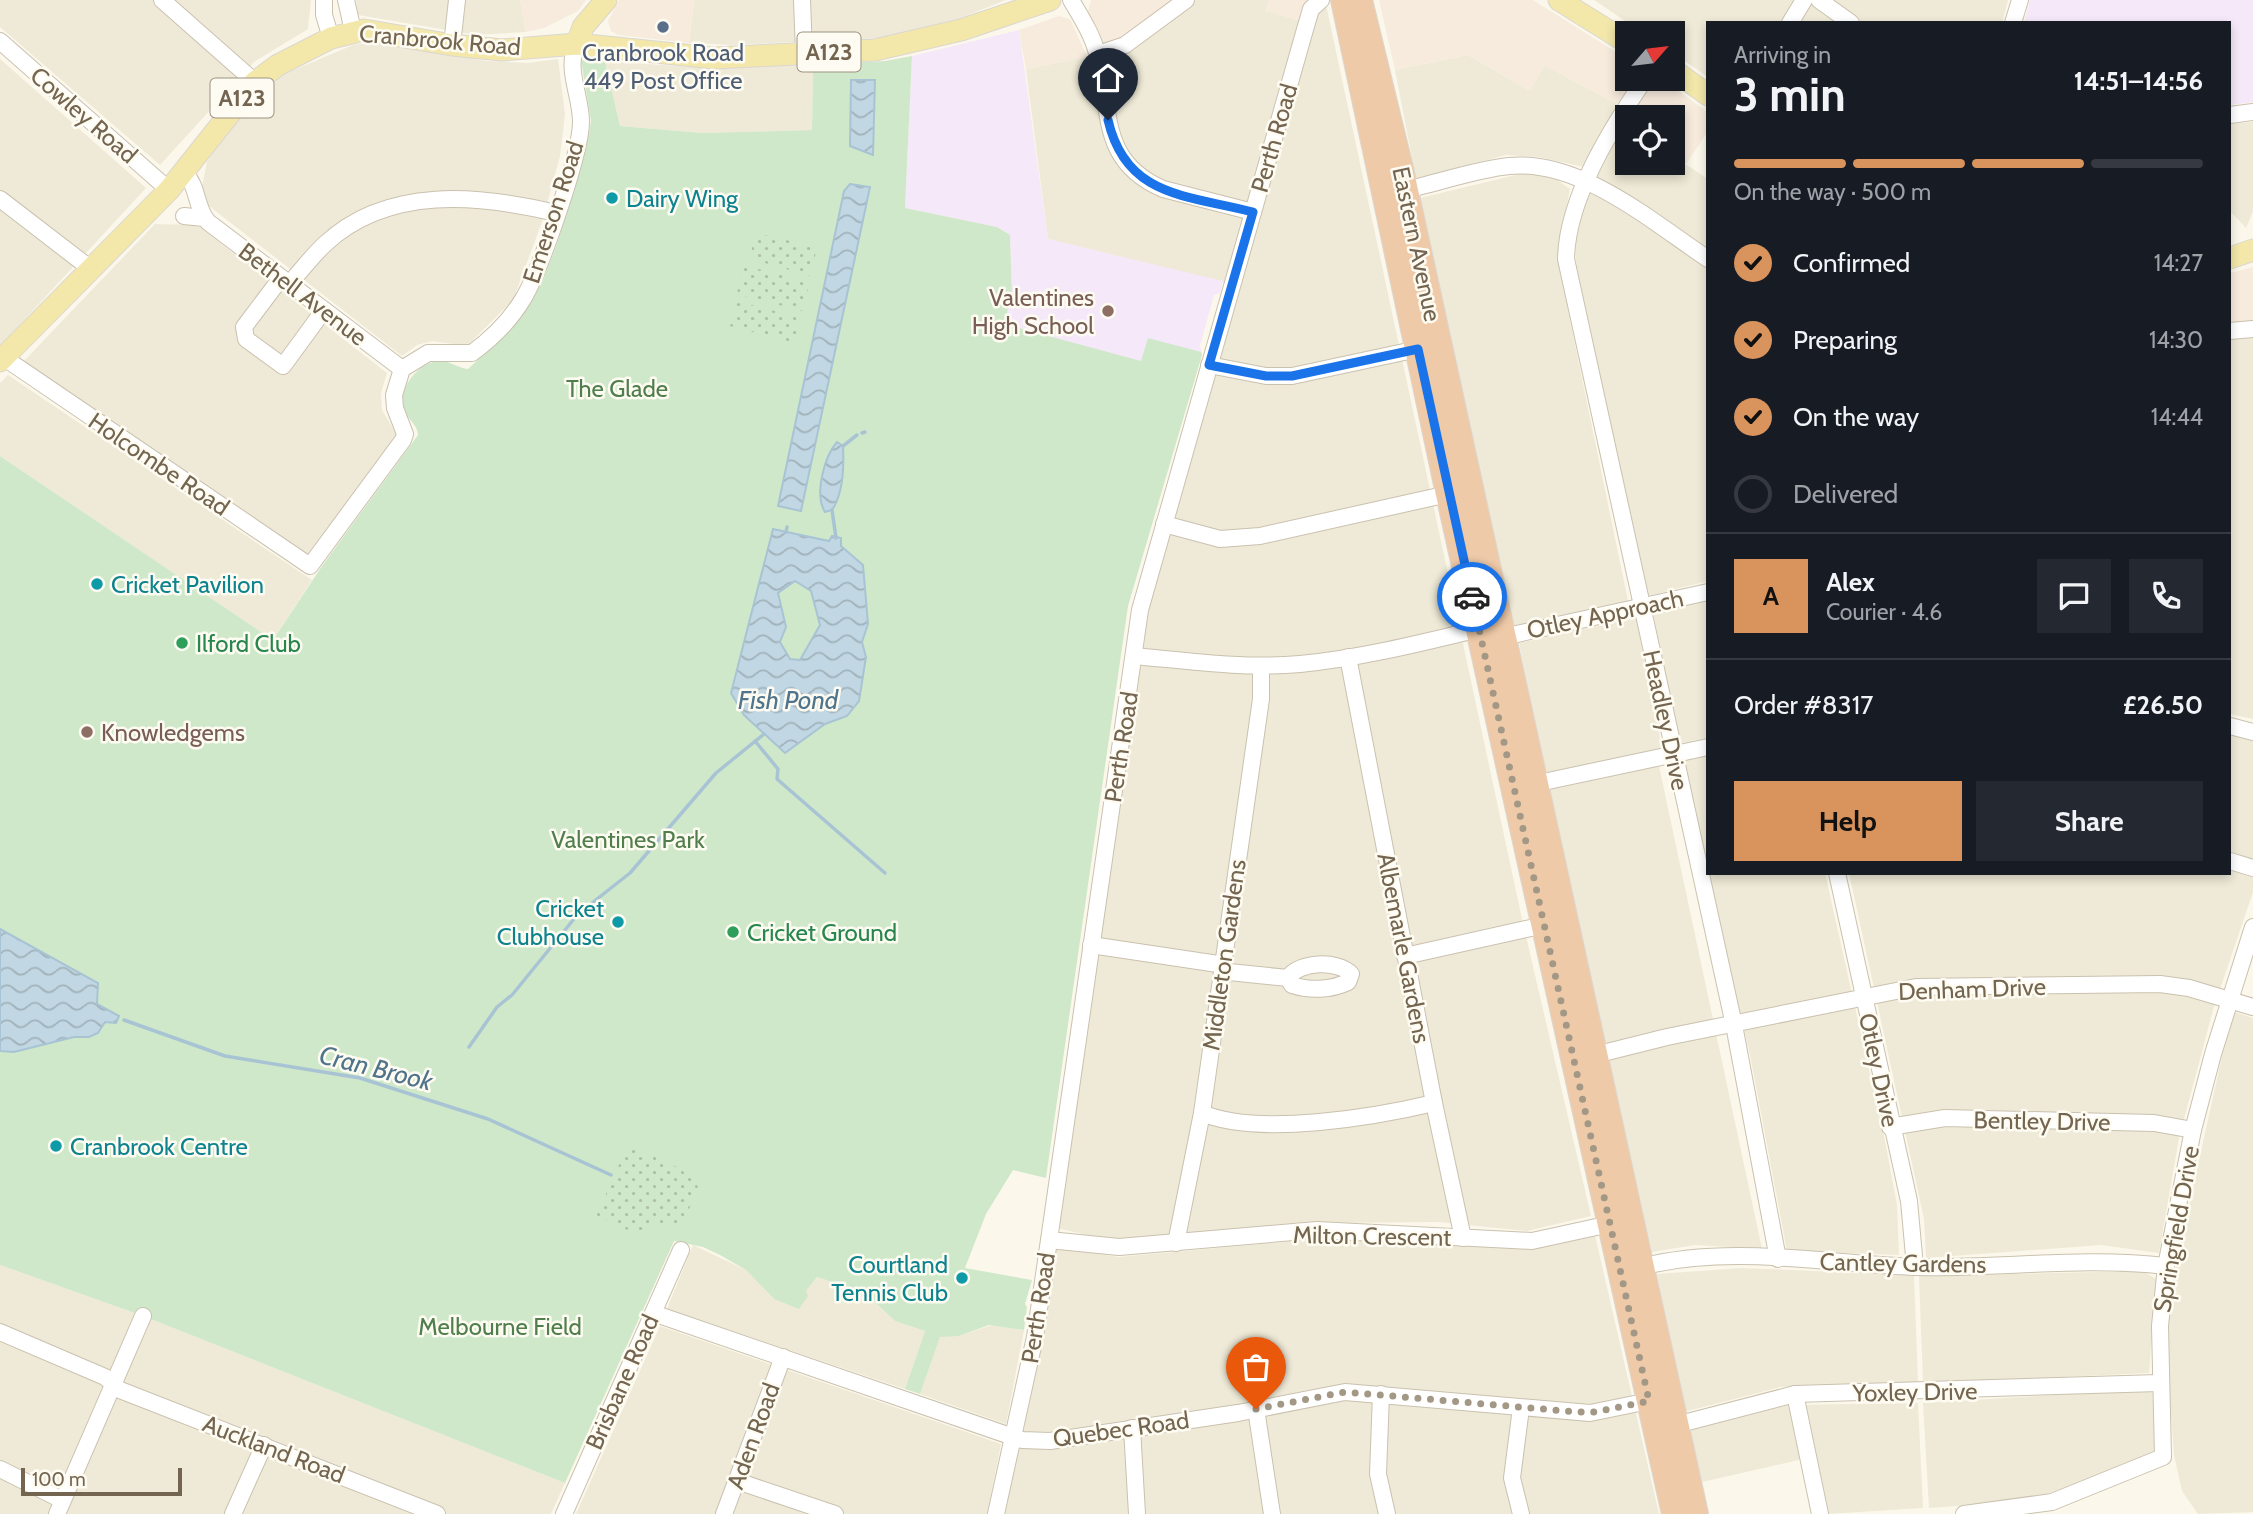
<!DOCTYPE html>
<html lang="en">
<head>
<meta charset="utf-8">
<style>
  :root { --surface:#171b24; --page:#242831; --text:#f1f3f6; --muted:#9ea1a6; --line:#363941; --accent:#d9935c }
  body { margin:0; font-family:Cabin,sans-serif; background:var(--page); color:var(--text); height:100vh; display:flex; flex-direction:column; font-size:26px; white-space:nowrap }
  * { box-sizing:border-box; margin:0 }
  p { font-size:23px; color:var(--muted) }
  .icon { flex:none; width:38px; height:38px; fill:none; stroke:currentColor; stroke-width:2; stroke-linecap:round; stroke-linejoin:round }
  .map { position:relative; flex:1; overflow:hidden }
  .side { position:absolute; left:1706px; top:21px; width:525px; height:854px; display:flex; flex-direction:column; background:var(--surface); border-radius:0px; box-shadow:0 4px 10px #0003 }
  .side>* { flex:none }
  .needle { width:46px; rotate:62deg }
  .fabs { position:absolute; left:1615px; top:21px; display:grid; gap:14px }
  .fabs a { display:grid; place-items:center; width:70px; height:70px; border-radius:0px; background:var(--surface); box-shadow:0 4px 10px #0003; font-size:35px }
  .scale { position:absolute; left:21px; bottom:18px; width:161px; box-sizing:border-box; padding-left:7px; border:4px solid #746550; border-top:0; font-size:19px; line-height:24px; white-space:nowrap; color:#746550; -webkit-text-stroke:5px #fefcf2; paint-order:stroke }
  .pin { position:absolute; display:grid; place-items:center; width:60px; height:60px; color:#fff; margin:-72px -30px; border-radius:50% 50% 50% 0; rotate:-45deg; box-shadow:0 0 7px #0007 }
  .pin .icon { rotate:45deg }
  .courier { position:absolute; display:grid; place-items:center; width:70px; height:70px; margin:-35px; border:5px solid #1a73e8; border-radius:50%; background:#fff; color:#222; box-shadow:0 2px 9px #0007 }
  .head em { font-style:normal; font-weight:800 }
  .head div { display:flex; flex-direction:column-reverse }
  .head { display:flex; align-items:center; justify-content:space-between; height:119px; padding:0 28px }
  h1 { font-size:46px; font-weight:800; line-height:52px }
  .bar { display:grid; grid-template-columns:repeat(4,1fr); gap:10px 7px; align-content:center; height:84px; padding:0 28px }
  .bar i { height:9px; border-radius:5px; background:var(--line) }
  .bar .selected { background:var(--accent) }
  .bar p { grid-column:span 4 }
  .line { display:flex; align-items:center; gap:18px; padding:0 28px; border-top:2px solid var(--line) }
  .line div { flex:1 }
  .round { display:grid; place-items:center; flex:none; width:74px; height:74px; border-radius:0px; background:var(--page) }
  ol { padding:0 28px; list-style:none }
  li { display:flex; align-items:center; gap:21px; height:77px }
  li p { margin-inline-start:auto }
  li .icon { padding:7px; border-radius:50%; background:var(--accent); color:#111; stroke-width:4 }
  li:last-child { color:var(--muted) }
  li i { width:38px; height:38px; border:4px solid var(--line); border-radius:50% }
  .action { display:flex; gap:14px; margin-top:auto; padding:14px 28px }
  .action a { flex:1; height:80px; border-radius:0px; background:var(--accent); color:#111; font-size:28px; font-weight:800; line-height:80px; text-align:center }
  .action a+a { background:var(--page); color:var(--text) }
  .map>svg:first-child { display:block }
</style>
</head>
<body>
<div class="map">
<svg width="2253" height="1514" viewBox="0 0 2253 1514">
  <defs>
    <pattern id="garden-dots" width="8" height="8" patternUnits="userSpaceOnUse" patternTransform="scale(1.75)"><rect width="8" height="8" fill="#d0e8ca"/><path d="M2 2h.1M6 6h.1" fill="none" stroke="#adc0a6" stroke-width="1.8" stroke-linecap="round"/></pattern>
    <pattern id="water-waves" width="16" height="10" patternUnits="userSpaceOnUse" patternTransform="scale(1.75)"><rect width="16" height="10" fill="#c1d7e3"/><path d="M0 5q4-4 8 0t8 0" fill="none" stroke="#a1b2ba"/></pattern>
  </defs>
  <rect width="100%" height="100%" fill="#fbf8eb"/>
  <g fill="#efead7">
    <path d="M0,0H311L308,29L254,62L160,165L0,27Z"/>
    <path d="M356,0H520L526,32L476,35L358,15Z"/>
    <path d="M694,0H1006L958,19L881,38L731,45L689,43Z"/>
    <path d="M1190,0H1269L1266,12L1325,0L1522,919L1591,1216L1527,1231L1438,1222L1317,1223L1120,1243L1057,1228L1137,666L1166,532L1241,287L1048,239L1026,69L1087,57L1106,58Z"/>
    <path d="M1594,0H2008L2002,23H1708V77L1673,53V33H1643Z"/>
    <path d="M374,42L487,61L528,63L558,59L565,114L560,156L542,222L513,300L467,346L432,341L417,345L402,356L209,206L201,192L207,162L237,117L275,78L353,45Z"/>
    <path d="M1468,55L1530,91L1544,65L1617,104L1584,167L1539,157L1506,155L1416,179L1395,70Z"/>
    <path d="M0,59L146,188L0,346Z"/>
    <path d="M605,61L705,68L813,65L812,130L704,133L620,126Z"/>
    <path d="M2253,122V211L2246,228L2230,211V124Z"/>
    <path d="M1625,123L1627,125L1628,163H1673V156L1708,179V581L1648,596L1576,263L1575,239L1587,196Z"/>
    <path d="M1528,172L1557,180L1570,189L1557,257L1628,601L1514,626L1420,198Z"/>
    <path d="M155,224L197,225L387,373L381,393L382,410L397,435L307,555L23,362Z"/>
    <path d="M2253,331V719L2230,714V332Z"/>
    <path d="M8,375L312,580L273,640L0,456V383Z"/>
    <path d="M1708,600V737L1680,744L1653,613Z"/>
    <path d="M1636,617L1662,748L1545,773L1519,643Z"/>
    <path d="M2230,735L2253,741V892L2213,1010L2179,1138L2159,1253L2101,1245L1926,1258L1924,1219L1849,873H2230Z"/>
    <path d="M1708,755V871L1683,761Z"/>
    <path d="M1659,766L1762,1249L1695,1245L1652,1252L1549,790Z"/>
    <path d="M1708,873H1825L1885,1141L1897,1205L1899,1255L1787,1251L1750,1055Z"/>
    <path d="M2232,1011L2253,1018V1512L2198,1514L2182,1491L2174,1455L2168,1372L2169,1321L2176,1265Z"/>
    <path d="M1595,1235L1659,1514H1004L1054,1247L1119,1257L1317,1239L1463,1245Z"/>
    <path d="M693,1245L746,1270L774,1299L805,1292L817,1277L865,1293L895,1321L925,1331L905,1389L667,1309Z"/>
    <path d="M0,1265L143,1316L565,1483L551,1514H0Z"/>
    <path d="M1741,1268L1914,1275L1918,1383L1781,1387L1684,1412L1657,1274Z"/>
    <path d="M2143,1271L2156,1279L2149,1373L1923,1383L1919,1276Z"/>
    <path d="M992,1325L1024,1330L1006,1424L920,1394L940,1336H959Z"/>
    <path d="M660,1326L1001,1444L987,1514H576Z"/>
    <path d="M2152,1389L2157,1454L2150,1458L2026,1501L1929,1508L1923,1403Z"/>
    <path d="M1918,1403L1923,1508L1827,1514L1812,1457L1698,1483L1686,1426L1790,1405Z"/>
  </g>
  <g fill="#f7ebdd">
    <path d="M520,0H586L578,11L544,28L526,32Z"/>
    <path d="M619,0H694L689,43L618,35L611,31L608,21Z"/>
    <path d="M1091,0H1190L1106,58L1103,43L1087,14Z"/>
    <path d="M1269,0H1320L1306,23L1266,11Z"/>
    <path d="M1379,0H1533L1627,59L1628,79H1635L1617,104L1544,65L1530,91L1468,55L1395,70Z"/>
    <path d="M1059,16L1070,19L1087,57L1026,69L1019,30Z"/>
    <path d="M1655,79H1663L1708,113V131L1686,164L1673,156V117H1629Z"/>
    <path d="M2253,267V331L2230,332V273Z"/>
  </g>
  <g fill="#f5e8f8">
    <path d="M2030,0H2253V102L2230,105V23H2024Z"/>
    <path d="M1019,30L1048,239L1223,281L1220,293L1214,295L1200,346L1202,355L936,554L1012,295L1010,235L997,227L905,208L912,56Z"/>
  </g>
  <path fill="#d0e8ca" d="M912,56L905,208L997,227L1010,235L1012,294L1004,324L1141,361L1148,338L1201,352L1202,355L1128,606L1046,1178L1013,1170L986,1214L965,1268L1032,1280L1025,1304L1027,1307L1024,1330L989,1325L959,1336L940,1337L920,1394L905,1389L925,1331L895,1321L865,1293L817,1277L806,1291L808,1296L799,1309L774,1299L746,1270L720,1255L703,1247L674,1241L565,1483L143,1316L0,1265V456L273,640L322,566L418,435C418,424 405,418 403,407C398,387 421,359 442,361C451,362 459,368 468,369C487,351 510,333 525,311C559,260 571,192 589,134L591,121L581,60L605,61L620,126L703,133L812,130L813,65L885,61Z"/>
  <g fill="url(#garden-dots)">
    <path d="M755,233L817,247L811,276L750,259Z"/>
    <path d="M742,265L810,282L802,311L737,294Z"/>
    <path d="M736,301L801,318L795,343L730,326Z"/>
    <path d="M628,1145C648,1155 688,1166 698,1187L682,1226L660,1224L637,1234L596,1216Z"/>
  </g>
  <g fill="url(#water-waves)" stroke="#a8c4d4" stroke-width="2" fill-rule="evenodd">
    <path d="M851,80H875L873,155L850,146Z"/>
    <path d="M850,184L870,187L801,511L778,506L844,191Z"/>
    <path d="M837,442L843,446C844,465 843,494 832,510L825,512C814,495 824,457 837,442Z"/>
    <path d="M773,529L829,541L832,536L841,538V546L863,565L868,624L862,642L866,657L859,701L847,716L825,724L785,753L744,715L731,693ZM795,581L811,591L820,625L800,660L790,659L780,642L786,627L778,593Z"/>
    <path d="M0,929L98,983L97,1004L119,1016L116,1023L105,1022L98,1033L89,1037H74L14,1052L0,1051Z"/>
  </g>
  <g fill="none" stroke-linecap="round" stroke-linejoin="round">
    <g stroke="#a8c4d4" stroke-width="3.5">
      <path d="M862,433L865,432"/>
      <path d="M843,446L857,435"/>
      <path d="M832,510L836,538"/>
      <path d="M786,532L787,527"/>
      <path d="M755,741L778,769L777,779L885,873"/>
      <path d="M124,1020L225,1056L360,1078L488,1119L611,1175"/>
      <path d="M469,1047L497,1007L512,995L578,914L630,873L716,773L764,734"/>
    </g>
    <g stroke="#cac1af" stroke-width="18">
      <g id="minor">
        <path d="M162,0L255,82"/>
        <path d="M324,0V15L331,38"/>
        <path d="M346,0L353,31"/>
        <path d="M802,0L804,53"/>
        <path d="M1071,0C1081,17 1092,34 1097,53C1112,110 1098,161 1163,189L1253,212"/>
        <path d="M1819,0L1851,23"/>
        <path d="M1790,23L1804,0"/>
        <path d="M2013,23L2020,0"/>
        <path d="M0,41L169,190"/>
        <path d="M452,45L457,0"/>
        <path d="M1098,54L1125,45L1186,0"/>
        <path d="M1645,79C1612,127 1567,198 1566,259L1734,1025L1778,1259"/>
        <path d="M2230,115L2253,112"/>
        <path d="M184,172C199,187 195,207 208,222L402,369"/>
        <path d="M1405,190C1437,183 1478,169 1509,166C1580,159 1651,221 1708,259"/>
        <path d="M0,199L91,269"/>
        <path d="M184,216L204,218"/>
        <path d="M281,278L244,327L246,339L283,366L324,310"/>
        <path d="M289,284C301,271 312,256 325,244C388,185 480,195 556,213"/>
        <path d="M2230,331L2253,329"/>
        <path d="M3,357L310,566L403,440L405,434L395,408L394,395L402,369L428,353H472C491,339 511,319 523,299C540,271 581,153 581,122C581,95 565,69 577,44"/>
        <path d="M1209,365L1266,376H1292L1418,349"/>
        <path d="M1164,524L1220,539L1260,536L1448,494"/>
        <path d="M1503,637L1708,592"/>
        <path d="M1134,656C1189,661 1246,669 1300,664C1361,658 1421,643 1479,629"/>
        <path d="M1348,657L1434,1103L1463,1238"/>
        <path d="M2230,726L2253,732"/>
        <path d="M1534,784L1708,747"/>
        <path d="M2230,861L2253,868"/>
        <path d="M1837,873L1909,1201L1915,1267"/>
        <path d="M1091,945L1218,964L1229,972L1288,978L1292,985C1310,991 1331,990 1348,982L1351,974C1338,960 1299,961 1288,978"/>
        <path d="M1405,956L1544,925"/>
        <path d="M1595,1055L1667,1037L1916,987L2160,984L2189,988L2253,1007"/>
        <path d="M1202,1113C1258,1137 1375,1117 1434,1103"/>
        <path d="M1890,1127L1945,1118L2154,1123L2193,1130"/>
        <path d="M1049,1240L1119,1247L1317,1230L1532,1241L1610,1224"/>
        <path d="M1176,1243L1202,1113L1261,699V666"/>
        <path d="M1641,1267C1730,1244 1826,1264 1916,1267C2000,1269 2083,1256 2166,1266"/>
        <path d="M653,1313L1022,1440L1050,1441L1238,1413L1345,1392L1590,1413L1649,1401"/>
        <path d="M0,1332L105,1377L120,1390L437,1514"/>
        <path d="M1381,1394L1378,1474L1387,1514"/>
        <path d="M1795,1394L1820,1514"/>
        <path d="M1256,1409L1272,1514"/>
        <path d="M1676,1425L1795,1394L2159,1383"/>
        <path d="M1132,1428L1137,1514"/>
        <path d="M0,1469L62,1500"/>
        <path d="M737,1481L835,1514"/>
        <path d="M57,1514L143,1316"/>
        <path d="M233,1514L264,1445"/>
        <path d="M564,1514L681,1250"/>
        <path d="M724,1514L783,1357"/>
        <path d="M996,1514L1035,1337L1140,610L1304,33L1311,9L1321,0"/>
        <path d="M1521,1514L1512,1478L1521,1408"/>
        <path d="M1964,1514L2052,1502L2163,1457L2160,1326L2166,1266L2193,1130L2213,1054L2253,927"/>
      </g>
    </g>
    <g stroke="#dbd7d2" stroke-width="23">
      <g id="major">
        <path d="M1559,0L1628,43"/>
        <path d="M577,44L583,27L606,0"/>
        <path d="M1673,70L1708,95"/>
        <path d="M2230,258L2253,250"/>
        <path d="M0,361L169,190L255,82L278,65L331,38L364,30L452,45L502,50L577,44L714,58L875,50L961,30L1050,0"/>
      </g>
    </g>
    <g stroke="#dbd7d2" stroke-width="26">
      <g id="highway">
        <path d="M1343,0L1448,494L1674,1514"/>
        <path d="M1360,0L1401,168L1696,1514"/>
      </g>
    </g>
    <use href="#minor" stroke="#fff" stroke-width="16"/>
    <use href="#major" stroke="#f3e8aa" stroke-width="21"/>
    <use href="#highway" stroke="#efcaa8" stroke-width="24"/>
  </g>
  <g fill="none" stroke-linecap="round" stroke-linejoin="round">
    <path stroke="#a39886" stroke-width="7" stroke-dasharray="0 12.6" d="M1256,1409L1345,1392L1577,1412H1595L1649,1401L1472,597"/>
    <path stroke="#1a73e8" stroke-width="9" d="M1108,120C1126,198 1188,195 1253,212L1209,365L1266,376H1292L1418,349L1472,597"/>
  </g>
  <circle fill="#5c6f8a" stroke="#fefcf2" stroke-width="2.5" cx="663" cy="27" r="7"/>
  <g fill="#0f9aa8" stroke="#fefcf2" stroke-width="2.5">
    <circle cx="612" cy="198" r="7"/>
    <circle cx="97" cy="584" r="7"/>
    <circle cx="618" cy="922" r="7"/>
    <circle cx="56" cy="1146" r="7"/>
    <circle cx="962" cy="1278" r="7"/>
  </g>
  <g fill="#8d6e63" stroke="#fefcf2" stroke-width="2.5">
    <circle cx="1108" cy="311" r="7"/>
    <circle cx="87" cy="732" r="7"/>
  </g>
  <g fill="#2e9e5b" stroke="#fefcf2" stroke-width="2.5">
    <circle cx="182" cy="643" r="7"/>
    <circle cx="733" cy="932" r="7"/>
  </g>
  <g text-anchor="middle" dominant-baseline="central" stroke-width="5" stroke-linejoin="round" paint-order="stroke">
    <g fill="#fefcf2" stroke="#9d9281" stroke-width="2">
      <rect x="797.5" y="32.5" width="63" height="39" rx="5"/>
      <rect x="210.5" y="78.5" width="63" height="39" rx="5"/>
    </g>
    <g font-size="23" font-weight="bold" fill="#746550">
      <text x="829" y="52">A123</text>
      <text x="242" y="98">A123</text>
    </g>
    <g font-size="24" fill="#746550" stroke="#fefcf2">
      <text transform="translate(440 40) rotate(5)">Cranbrook Road</text>
      <text transform="translate(84 115) rotate(41)">Cowley Road</text>
      <text transform="translate(1274 138) rotate(-74)">Perth Road</text>
      <text transform="translate(553 212) rotate(-72)">Emerson Road</text>
      <text transform="translate(1417 244) rotate(78)">Eastern Avenue</text>
      <text transform="translate(303 294) rotate(37)">Bethell Avenue</text>
      <text transform="translate(159 464) rotate(34)">Holcombe Road</text>
      <text transform="translate(1605 614) rotate(-12)">Otley Approach</text>
      <text transform="translate(1666 720) rotate(78)">Headley Drive</text>
      <text transform="translate(1121 747) rotate(-81)">Perth Road</text>
      <text transform="translate(1404 948) rotate(79)">Albemarle Gardens</text>
      <text transform="translate(1224 955) rotate(-82)">Middleton Gardens</text>
      <text transform="translate(1972 989) rotate(-2)">Denham Drive</text>
      <text transform="translate(1879 1070) rotate(78)">Otley Drive</text>
      <text transform="translate(2042 1121) rotate(1)">Bentley Drive</text>
      <text transform="translate(2176 1229) rotate(-80)">Springfield Drive</text>
      <text transform="translate(1372 1236) rotate(1)">Milton Crescent</text>
      <text transform="translate(1903 1263) rotate(1)">Cantley Gardens</text>
      <text transform="translate(1038 1308) rotate(-81)">Perth Road</text>
      <text transform="translate(622 1382) rotate(-66)">Brisbane Road</text>
      <text transform="translate(1915 1392) rotate(-1)">Yoxley Drive</text>
      <text transform="translate(1121 1429) rotate(-8)">Quebec Road</text>
      <text transform="translate(753 1436) rotate(-70)">Aden Road</text>
      <text transform="translate(274 1449) rotate(21)">Auckland Road</text>
    </g>
    <g font-size="24" fill="#4e5e75" stroke="#fefcf2">
      <text x="663" y="52">Cranbrook Road<tspan x="663" dy="28">449 Post Office</tspan></text>
    </g>
    <g font-size="24" fill="#0d838f" stroke="#fefcf2" text-anchor="start">
      <text x="626" y="198">Dairy Wing</text>
      <text x="111" y="584">Cricket Pavilion</text>
      <text x="604" y="908" text-anchor="end">Cricket<tspan x="604" dy="28">Clubhouse</tspan></text>
      <text x="70" y="1146">Cranbrook Centre</text>
      <text x="948" y="1264" text-anchor="end">Courtland<tspan x="948" dy="28">Tennis Club</tspan></text>
    </g>
    <g font-size="24" fill="#785e54" stroke="#fefcf2" text-anchor="end">
      <text x="1094" y="297">Valentines<tspan x="1094" dy="28">High School</tspan></text>
      <text x="101" y="732" text-anchor="start">Knowledgems</text>
    </g>
    <g font-size="24" fill="#507e4c" stroke="#fefcf2">
      <text x="617" y="388">The Glade</text>
      <text x="628" y="839">Valentines Park</text>
      <text x="500" y="1326">Melbourne Field</text>
    </g>
    <g font-size="24" fill="#27864d" stroke="#fefcf2" text-anchor="start">
      <text x="196" y="643">Ilford Club</text>
      <text x="747" y="932">Cricket Ground</text>
    </g>
    <g font-size="26" font-style="italic" fill="#4f748c" stroke="#fefcf2">
      <text x="788" y="700">Fish Pond</text>
      <text transform="translate(376 1068) rotate(14)">Cran Brook</text>
    </g>
  </g>
</svg>
<div class="fabs">
<a><svg class="needle" viewBox="-14 -14 28 28"><path d="M0-13l5 13h-10z" fill="#e53935"/><path d="M0 13l5-13h-10z" fill="#9ea1a6"/></svg></a>
<a><svg class="icon" aria-label="locate" viewBox="0 0 24 24"><circle cx="12" cy="12" r="6"/><path d="M12 2v4M12 18v4M2 12h4M18 12h4"/></svg></a>
</div>
<div class="scale">100 m</div>
<div class="pin" style="left:1256px;top:1409px;background:#ea580c"><svg class="icon" aria-label="bag" viewBox="0 0 24 24"><path d="M5 8h14l-1 12H6zM9 8a3 3 0 0 1 6 0"/></svg></div>
<div class="pin" style="left:1108px;top:120px;background:#1f2937"><svg class="icon" aria-label="home" viewBox="0 0 24 24"><path d="M3 11l9-7 9 7M6 9v11h12V9"/></svg></div>
<div class="courier" style="left:1472px;top:597px"><svg class="icon" aria-label="car" viewBox="0 0 24 24"><path d="M5 17H2v-5l4-1 3-4h7l3 4 3 1v5h-3M9 17h6M6 11h13"/><circle cx="7" cy="17" r="2"/><circle cx="17" cy="17" r="2"/></svg></div>
<section class="side">
<div class="head"><div><h1>3 min</h1><p>Arriving in</p></div><em>14:51–14:56</em></div>
<div class="bar"><i class="selected"></i><i class="selected"></i><i class="selected"></i><i></i><p>On the way · 500 m</p></div>
<ol>
<li><svg class="icon" aria-label="check" viewBox="0 0 24 24"><path d="M5 12l5 5 9-10"/></svg>Confirmed<p>14:27</p></li>
<li><svg class="icon" aria-label="check" viewBox="0 0 24 24"><path d="M5 12l5 5 9-10"/></svg>Preparing<p>14:30</p></li>
<li><svg class="icon" aria-label="check" viewBox="0 0 24 24"><path d="M5 12l5 5 9-10"/></svg>On the way<p>14:44</p></li>
<li><i></i>Delivered</li>
</ol>
<div class="line" style="height:126px"><b class="round" style="background:var(--accent);color:#111">A</b><div><b>Alex</b><p>Courier · 4.6</p></div><a class="round"><svg class="icon" aria-label="chat" viewBox="0 0 24 24"><path d="M4 5h16v11H9l-5 4z"/></svg></a><a class="round"><svg class="icon" aria-label="phone" viewBox="0 0 24 24"><path d="M5 4h4l2 5-3 2q2 4 5 5l2-3 5 2v4C11 20 4 13 5 4z"/></svg></a></div>
<div class="line" style="height:91px"><div>Order #8317</div><b>£26.50</b></div>
<div class="action"><a>Help</a><a>Share</a></div>
</section>
</div>
</body>
</html>
